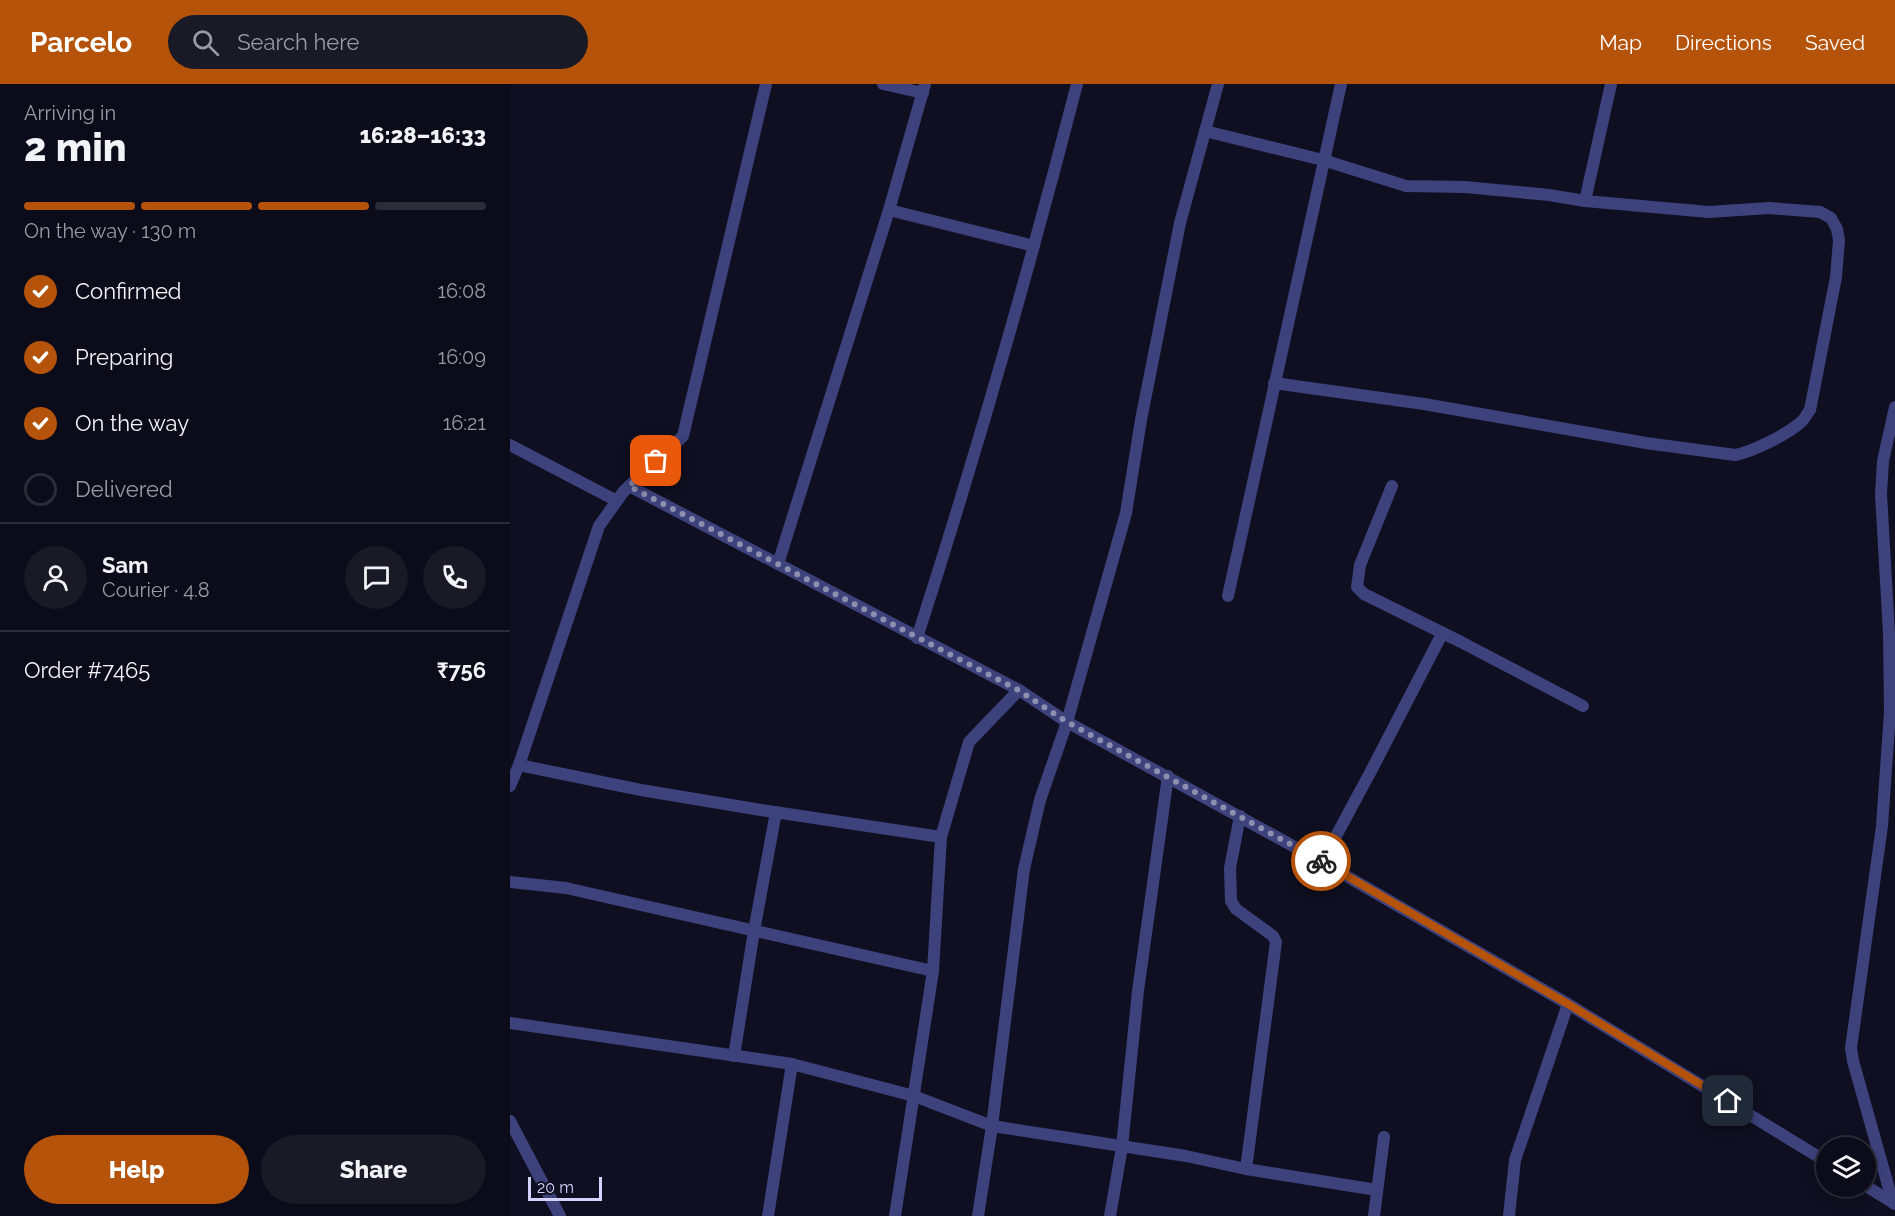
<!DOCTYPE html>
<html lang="en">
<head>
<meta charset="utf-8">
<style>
  :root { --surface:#0c0b19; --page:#1a1926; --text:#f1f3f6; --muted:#9a9ba2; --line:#2c2b38; --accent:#b45309 }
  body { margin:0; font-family:Raleway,sans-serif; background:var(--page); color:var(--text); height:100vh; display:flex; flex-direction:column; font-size:22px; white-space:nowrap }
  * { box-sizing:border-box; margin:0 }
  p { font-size:20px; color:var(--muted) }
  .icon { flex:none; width:33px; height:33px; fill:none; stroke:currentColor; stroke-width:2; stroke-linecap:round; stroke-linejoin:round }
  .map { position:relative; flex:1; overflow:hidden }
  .drawer { display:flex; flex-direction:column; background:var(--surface); width:510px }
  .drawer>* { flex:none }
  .buttons { position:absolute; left:1306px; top:1053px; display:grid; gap:12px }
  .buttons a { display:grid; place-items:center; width:60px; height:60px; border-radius:50%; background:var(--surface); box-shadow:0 3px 15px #0003,0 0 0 2px var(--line); font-size:30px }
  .scale { position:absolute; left:18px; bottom:15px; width:74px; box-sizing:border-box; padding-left:6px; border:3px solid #d2d2fc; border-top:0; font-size:16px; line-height:21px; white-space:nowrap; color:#d2d2fc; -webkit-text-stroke:4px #100f21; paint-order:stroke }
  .pin { position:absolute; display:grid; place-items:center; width:51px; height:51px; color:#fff; margin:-26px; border-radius:12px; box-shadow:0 3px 9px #0006 }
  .courier { position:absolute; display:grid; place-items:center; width:60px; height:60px; margin:-30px; border:4px solid #b45309; border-radius:50%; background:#fff; color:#222; box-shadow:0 2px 8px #0007 }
  .summary em { font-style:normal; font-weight:800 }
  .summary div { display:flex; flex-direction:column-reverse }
  .summary { display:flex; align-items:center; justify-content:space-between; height:102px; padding:0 24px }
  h1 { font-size:39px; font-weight:800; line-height:45px }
  .bar { display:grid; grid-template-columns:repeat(4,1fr); gap:9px 6px; align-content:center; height:72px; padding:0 24px }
  .bar i { height:8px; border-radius:4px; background:var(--line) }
  .bar .selected { background:var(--accent) }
  .bar p { grid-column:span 4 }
  .line { display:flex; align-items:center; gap:15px; padding:0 24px; border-top:2px solid var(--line) }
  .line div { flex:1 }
  .round { display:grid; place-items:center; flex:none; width:63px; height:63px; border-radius:32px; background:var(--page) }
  ol { padding:0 24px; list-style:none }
  li { display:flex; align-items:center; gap:18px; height:66px }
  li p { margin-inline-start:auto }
  li .icon { padding:6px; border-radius:50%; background:var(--accent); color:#fff; stroke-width:4 }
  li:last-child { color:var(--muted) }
  li i { width:33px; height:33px; border:3px solid var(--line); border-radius:50% }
  .cta { display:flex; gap:12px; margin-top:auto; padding:12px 24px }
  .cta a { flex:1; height:69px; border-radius:36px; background:var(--accent); color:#fff; font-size:24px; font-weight:800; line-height:69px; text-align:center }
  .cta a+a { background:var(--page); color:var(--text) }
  header { display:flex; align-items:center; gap:36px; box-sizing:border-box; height:84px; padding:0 30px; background:var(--accent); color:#fff }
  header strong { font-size:28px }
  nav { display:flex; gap:33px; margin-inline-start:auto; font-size:21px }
  .search { width:420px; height:54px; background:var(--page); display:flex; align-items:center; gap:15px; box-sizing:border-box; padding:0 21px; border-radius:33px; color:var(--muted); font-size:22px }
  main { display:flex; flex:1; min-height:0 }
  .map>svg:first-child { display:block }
</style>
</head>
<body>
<header>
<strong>Parcelo</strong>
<div class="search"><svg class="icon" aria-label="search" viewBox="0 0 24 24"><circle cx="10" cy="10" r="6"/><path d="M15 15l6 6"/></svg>Search here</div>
<nav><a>Map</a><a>Directions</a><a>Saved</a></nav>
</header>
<main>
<section class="drawer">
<div class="summary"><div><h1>2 min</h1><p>Arriving in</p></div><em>16:28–16:33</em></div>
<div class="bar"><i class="selected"></i><i class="selected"></i><i class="selected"></i><i></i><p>On the way · 130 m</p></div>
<ol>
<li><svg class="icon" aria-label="check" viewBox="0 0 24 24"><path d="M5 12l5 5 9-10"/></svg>Confirmed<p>16:08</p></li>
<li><svg class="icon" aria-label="check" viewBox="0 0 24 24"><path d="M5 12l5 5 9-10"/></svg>Preparing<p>16:09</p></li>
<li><svg class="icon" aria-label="check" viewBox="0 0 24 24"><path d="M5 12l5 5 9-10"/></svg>On the way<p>16:21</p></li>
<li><i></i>Delivered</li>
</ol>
<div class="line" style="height:108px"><a class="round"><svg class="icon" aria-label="person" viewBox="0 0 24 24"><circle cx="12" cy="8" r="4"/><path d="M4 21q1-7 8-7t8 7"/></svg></a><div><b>Sam</b><p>Courier · 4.8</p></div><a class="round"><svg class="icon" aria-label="chat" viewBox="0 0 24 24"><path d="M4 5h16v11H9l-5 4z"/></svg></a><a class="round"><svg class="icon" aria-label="phone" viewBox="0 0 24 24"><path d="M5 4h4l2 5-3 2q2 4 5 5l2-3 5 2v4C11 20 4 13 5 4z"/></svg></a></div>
<div class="line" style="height:78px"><div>Order #7465</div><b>₹756</b></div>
<div class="cta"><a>Help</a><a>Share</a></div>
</section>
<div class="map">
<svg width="1385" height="1132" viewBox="0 0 1385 1132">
  <rect width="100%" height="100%" fill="#100f21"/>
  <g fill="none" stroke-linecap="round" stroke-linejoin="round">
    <g stroke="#3d427d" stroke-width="12">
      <path d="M373,0L413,9"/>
      <path d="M695,47L813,76L896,102L955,103L1039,111L1075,117L1199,128L1259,124L1310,128L1321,134L1327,145L1329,156L1326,193L1300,326C1297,329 1295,335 1291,338C1278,350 1242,368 1225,371L1136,359L914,320L764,299"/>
      <path d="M1075,117L1101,0"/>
      <path d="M379,126L524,162"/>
      <path d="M0,361L107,417"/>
      <path d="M119,402L509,606L557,638L812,778L1058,920L1005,1076L999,1132"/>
      <path d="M882,402L850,481L847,503L854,510L951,558L1073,622"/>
      <path d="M268,480L379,126L415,0"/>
      <path d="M718,512L831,0"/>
      <path d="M407,554C466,371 519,186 567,0"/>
      <path d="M9,681L131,706L251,726L431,753"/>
      <path d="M730,732L720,784L721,817L726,825L763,852L766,858L736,1085"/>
      <path d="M812,778L861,687L932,550"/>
      <path d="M0,798L56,804L423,887"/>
      <path d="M1058,920L1317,1078"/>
      <path d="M0,939L282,980L404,1012L482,1042L676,1072L736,1085L867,1106"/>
      <path d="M224,972L244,847L266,728"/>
      <path d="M1356,1102L1385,1120"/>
      <path d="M1383,1119L1343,977L1341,964L1372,742L1380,628L1379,549L1371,410L1373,377L1385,323"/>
      <path d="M258,1132L282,980"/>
      <path d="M385,1132L423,887L431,753L459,658L509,606"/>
      <path d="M468,1132L482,1042L514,785L530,716L557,638L616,429L631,336L670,139L708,0"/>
      <path d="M600,1132L612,1063L628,907L658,692"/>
      <path d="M864,1132L874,1053"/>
    </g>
    <g stroke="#3d427d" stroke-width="12">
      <path d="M0,702L9,681L89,442L114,407L173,352L256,0"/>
      <path d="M0,1037L50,1132"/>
    </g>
  </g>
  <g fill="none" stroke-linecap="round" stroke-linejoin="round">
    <path stroke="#8e8eaf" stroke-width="6" stroke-dasharray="0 10.8" d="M146,377L119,402L508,606L557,638L811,777"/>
    <path stroke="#b45309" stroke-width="8" d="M811,777L1058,920L1218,1017"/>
  </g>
</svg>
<div class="buttons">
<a><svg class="icon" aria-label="layers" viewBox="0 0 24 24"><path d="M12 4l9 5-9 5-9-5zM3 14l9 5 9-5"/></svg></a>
</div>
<div class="scale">20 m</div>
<div class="pin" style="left:146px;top:377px;background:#ea580c"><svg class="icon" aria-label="bag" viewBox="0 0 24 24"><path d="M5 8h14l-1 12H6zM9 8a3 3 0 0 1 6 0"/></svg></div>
<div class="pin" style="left:1218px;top:1017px;background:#1f2937"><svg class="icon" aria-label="home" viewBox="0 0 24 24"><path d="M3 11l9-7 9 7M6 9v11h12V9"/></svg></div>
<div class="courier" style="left:811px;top:777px"><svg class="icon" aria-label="bike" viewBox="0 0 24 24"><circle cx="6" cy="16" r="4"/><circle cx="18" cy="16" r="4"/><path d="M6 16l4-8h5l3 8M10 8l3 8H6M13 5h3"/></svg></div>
</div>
</main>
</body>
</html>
